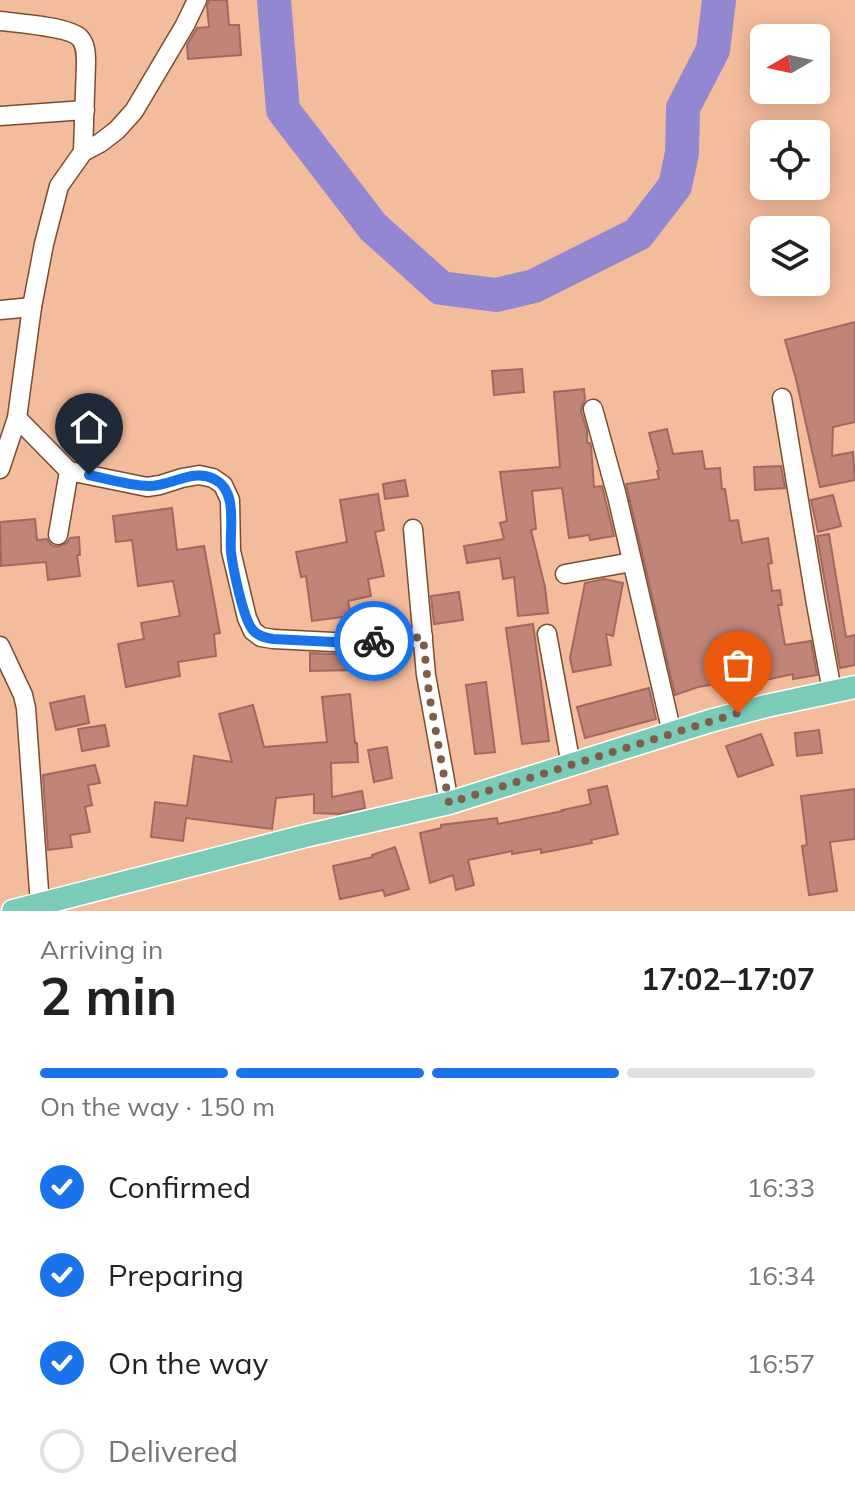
<!DOCTYPE html>
<html lang="en">
<head>
<meta charset="utf-8">
<style>
  :root { --surface:#fff; --page:#f2f2f2; --text:#222; --muted:#767676; --line:#e0e0e0; --accent:#1a73e8 }
  body { margin:0; font-family:Mulish,sans-serif; background:var(--page); color:var(--text); height:100vh; display:flex; flex-direction:column; font-size:30px; white-space:nowrap }
  * { box-sizing:border-box; margin:0 }
  p { font-size:26px; color:var(--muted) }
  .icon { flex:none; width:44px; height:44px; fill:none; stroke:currentColor; stroke-width:2; stroke-linecap:round; stroke-linejoin:round }
  .map { position:relative; height:911px; overflow:hidden }
  .drawer { display:flex; flex-direction:column; background:var(--surface); flex:1 }
  .drawer>* { flex:none }
  .needle { width:52px; rotate:261deg }
  .tools { position:absolute; left:750px; top:24px; display:grid; gap:16px }
  .tools a { display:grid; place-items:center; width:80px; height:80px; border-radius:12px; background:var(--surface); box-shadow:0 4px 20px #0003; font-size:40px }
  .pin { position:absolute; display:grid; place-items:center; width:68px; height:68px; color:#fff; margin:-82px -34px; border-radius:50% 50% 50% 0; rotate:-45deg; box-shadow:0 0 8px #0007 }
  .pin .icon { rotate:45deg }
  .courier { position:absolute; display:grid; place-items:center; width:80px; height:80px; margin:-40px; border:6px solid #1a73e8; border-radius:50%; background:#fff; color:#222; box-shadow:0 2px 10px #0007 }
  .summary em { font-style:normal; font-weight:700 }
  .summary div { display:flex; flex-direction:column-reverse }
  .summary { display:flex; align-items:center; justify-content:space-between; height:136px; padding:0 40px }
  h1 { font-size:52px; font-weight:700; line-height:60px }
  .bar { display:grid; grid-template-columns:repeat(4,1fr); gap:12px 8px; align-content:center; height:96px; padding:0 40px }
  .bar i { height:10px; border-radius:6px; background:var(--line) }
  .bar .on { background:var(--accent) }
  .bar p { grid-column:span 4 }
  ol { padding:0 40px; list-style:none }
  li { display:flex; align-items:center; gap:24px; height:88px }
  li p { margin-inline-start:auto }
  li .icon { padding:8px; border-radius:50%; background:var(--accent); color:#fff; stroke-width:4 }
  li:last-child { color:var(--muted) }
  li i { width:44px; height:44px; border:4px solid var(--line); border-radius:50% }
  .map>svg:first-child { display:block }
</style>
</head>
<body>
<div class="map">
<svg width="855" height="911" viewBox="0 0 855 911">
  <rect width="100%" height="100%" fill="#f3bc9d"/>
  <g fill="none" stroke-linecap="round" stroke-linejoin="round">
    <path stroke="#9387d2" stroke-width="34" d="M274,0L283,110L373,227L441,288L496,295L534,286L638,234L675,186L682,153L683,108L713,50L719,0"/>
  </g>
  <g fill="#c08479" stroke="#a2685e" stroke-width="2">
    <path d="M209,0H227L229,25H239L241,55L188,59L187,45L197,28L209,27L207,6Z"/>
    <path d="M855,322V422L833,427L832,456L853,452L855,480L820,487L796,379L785,340Z"/>
    <path d="M522,369L524,392L494,395L492,371Z"/>
    <path d="M584,389L585,400L582,405L581,411L587,431V443H590L591,446L594,487L602,486L614,536L590,540L589,535L569,538L562,488L532,491L536,529L531,530L545,587L548,613L518,616L514,577L503,579L500,558L467,563L464,546L504,539L500,523L507,521L500,472L560,467L554,392Z"/>
    <path d="M667,429L673,454L702,451L705,469L720,468L722,489H725L730,521L738,520L742,543L768,538L772,563L768,564L772,591L780,590L782,605H778L785,645L811,641L817,675L793,679V674L734,687L733,681L698,687L675,695L626,484L659,479L657,471L659,470L649,433Z"/>
    <path d="M781,466L785,488L755,490L754,467Z"/>
    <path d="M405,480L408,496L385,499L383,484Z"/>
    <path d="M378,494L384,530L375,532L384,576L368,579L371,596L348,601L351,616L312,621L306,576L301,577L296,552L347,542L340,500Z"/>
    <path d="M833,495L841,526L818,532L811,500Z"/>
    <path d="M172,508L177,550L204,546L220,633L214,634L216,656L178,662L180,676L126,687L118,644L144,639L141,623L180,616L173,581L138,586L132,540L116,542L113,516Z"/>
    <path d="M35,519L37,540L47,539L51,545L57,547L67,543L70,538L79,537L80,555H77L80,576L48,580L46,562L1,566L0,522Z"/>
    <path d="M829,534L846,637L855,635V665L840,668L817,536Z"/>
    <path d="M604,579L623,583L613,636L606,634L611,665L573,672L570,658L585,583Z"/>
    <path d="M459,592L463,620L434,624L431,596Z"/>
    <path d="M533,624L549,741L522,744L506,628Z"/>
    <path d="M310,653L355,655V670L310,671Z"/>
    <path d="M486,682L495,752L475,754L466,685Z"/>
    <path d="M649,688L656,719L585,738L577,707Z"/>
    <path d="M350,694L355,743H357L358,762L331,763L332,797L362,791L365,808L339,814L314,813V794L276,798L272,829L186,818L183,841L151,837L155,802L187,806L194,756L232,762L219,714L253,705L264,747L327,742L322,697Z"/>
    <path d="M84,696L89,723L56,730L50,703Z"/>
    <path d="M105,725L109,746L82,751L78,729Z"/>
    <path d="M819,730L822,753L797,756L795,733Z"/>
    <path d="M761,734L773,765L738,777L726,746Z"/>
    <path d="M387,747L392,778L374,782L368,750Z"/>
    <path d="M95,765L100,783L88,785L92,805L85,807L90,832L70,835L72,847L48,850L43,775Z"/>
    <path d="M607,786L618,834L591,840L592,843L541,853V849L512,854V851L468,860L474,885L456,890L453,875L430,883L420,833L441,828V825L497,818L498,824L563,811L562,810L591,804L588,790Z"/>
    <path d="M855,789V839L830,842L837,891L809,895L802,846L807,845L801,796Z"/>
    <path d="M395,847L409,889L385,896L383,890L340,899L333,866L373,857L372,855Z"/>
  </g>
  <g fill="none" stroke-linecap="round" stroke-linejoin="round">
    <g stroke="#7b4c30" stroke-width="21">
      <g id="minor">
        <path d="M0,21C17,23 70,27 80,38C86,45 86,54 86,63L83,152"/>
        <path d="M0,116L85,110"/>
        <path d="M0,310L32,307"/>
        <path d="M782,398L816,604L832,691"/>
        <path d="M593,409L617,496L672,733"/>
        <path d="M17,418L69,471L147,487L160,485L182,478L199,475L213,478L223,485L230,500L231,551L247,618L253,631L261,637L273,639L353,643L423,637"/>
        <path d="M0,469L17,418L32,307L44,244L59,186L83,152L100,143L117,130L134,111L185,25L197,0"/>
        <path d="M413,529L426,675L449,803"/>
        <path d="M58,535L69,471"/>
        <path d="M565,574L632,562"/>
        <path d="M547,634L571,765"/>
        <path d="M0,646L23,695L26,708L40,905"/>
      </g>
    </g>
    <g stroke="#fff" stroke-width="25">
      <path id="major" d="M13,911L305,836L449,803L710,721L766,706L855,687"/>
    </g>
    <use href="#minor" stroke="#fff" stroke-width="18"/>
    <use href="#major" stroke="#7accb8" stroke-width="22"/>
  </g>
  <g fill="none" stroke-linecap="round" stroke-linejoin="round">
    <path stroke="#7e5d4a" stroke-width="8" stroke-dasharray="0 14.4" d="M374,641L423,637L429,694L449,803L738,713"/>
    <path stroke="#1a73e8" stroke-width="10" d="M89,475C107,479 131,486 149,486C171,486 193,468 214,479C239,491 229,530 231,552C233,569 243,617 252,629C257,636 265,638 273,639L353,643L374,641"/>
  </g>
</svg>
<div class="tools">
<a><svg class="needle" viewBox="-14 -14 28 28"><path d="M0-13l5 13h-10z" fill="#e53935"/><path d="M0 13l5-13h-10z" fill="#767676"/></svg></a>
<a><svg class="icon" aria-label="locate" viewBox="0 0 24 24"><circle cx="12" cy="12" r="6"/><path d="M12 2v4M12 18v4M2 12h4M18 12h4"/></svg></a>
<a><svg class="icon" aria-label="layers" viewBox="0 0 24 24"><path d="M12 4l9 5-9 5-9-5zM3 14l9 5 9-5"/></svg></a>
</div>
<div class="pin" style="left:738px;top:713px;background:#ea580c"><svg class="icon" aria-label="bag" viewBox="0 0 24 24"><path d="M5 8h14l-1 12H6zM9 8a3 3 0 0 1 6 0"/></svg></div>
<div class="pin" style="left:89px;top:475px;background:#1f2937"><svg class="icon" aria-label="home" viewBox="0 0 24 24"><path d="M3 11l9-7 9 7M6 9v11h12V9"/></svg></div>
<div class="courier" style="left:374px;top:641px"><svg class="icon" aria-label="bike" viewBox="0 0 24 24"><circle cx="6" cy="16" r="4"/><circle cx="18" cy="16" r="4"/><path d="M6 16l4-8h5l3 8M10 8l3 8H6M13 5h3"/></svg></div>
</div>
<section class="drawer">
<div class="summary"><div><h1>2 min</h1><p>Arriving in</p></div><em>17:02–17:07</em></div>
<div class="bar"><i class="on"></i><i class="on"></i><i class="on"></i><i></i><p>On the way · 150 m</p></div>
<ol>
<li><svg class="icon" aria-label="check" viewBox="0 0 24 24"><path d="M5 12l5 5 9-10"/></svg>Confirmed<p>16:33</p></li>
<li><svg class="icon" aria-label="check" viewBox="0 0 24 24"><path d="M5 12l5 5 9-10"/></svg>Preparing<p>16:34</p></li>
<li><svg class="icon" aria-label="check" viewBox="0 0 24 24"><path d="M5 12l5 5 9-10"/></svg>On the way<p>16:57</p></li>
<li><i></i>Delivered</li>
</ol>
</section>
</body>
</html>
